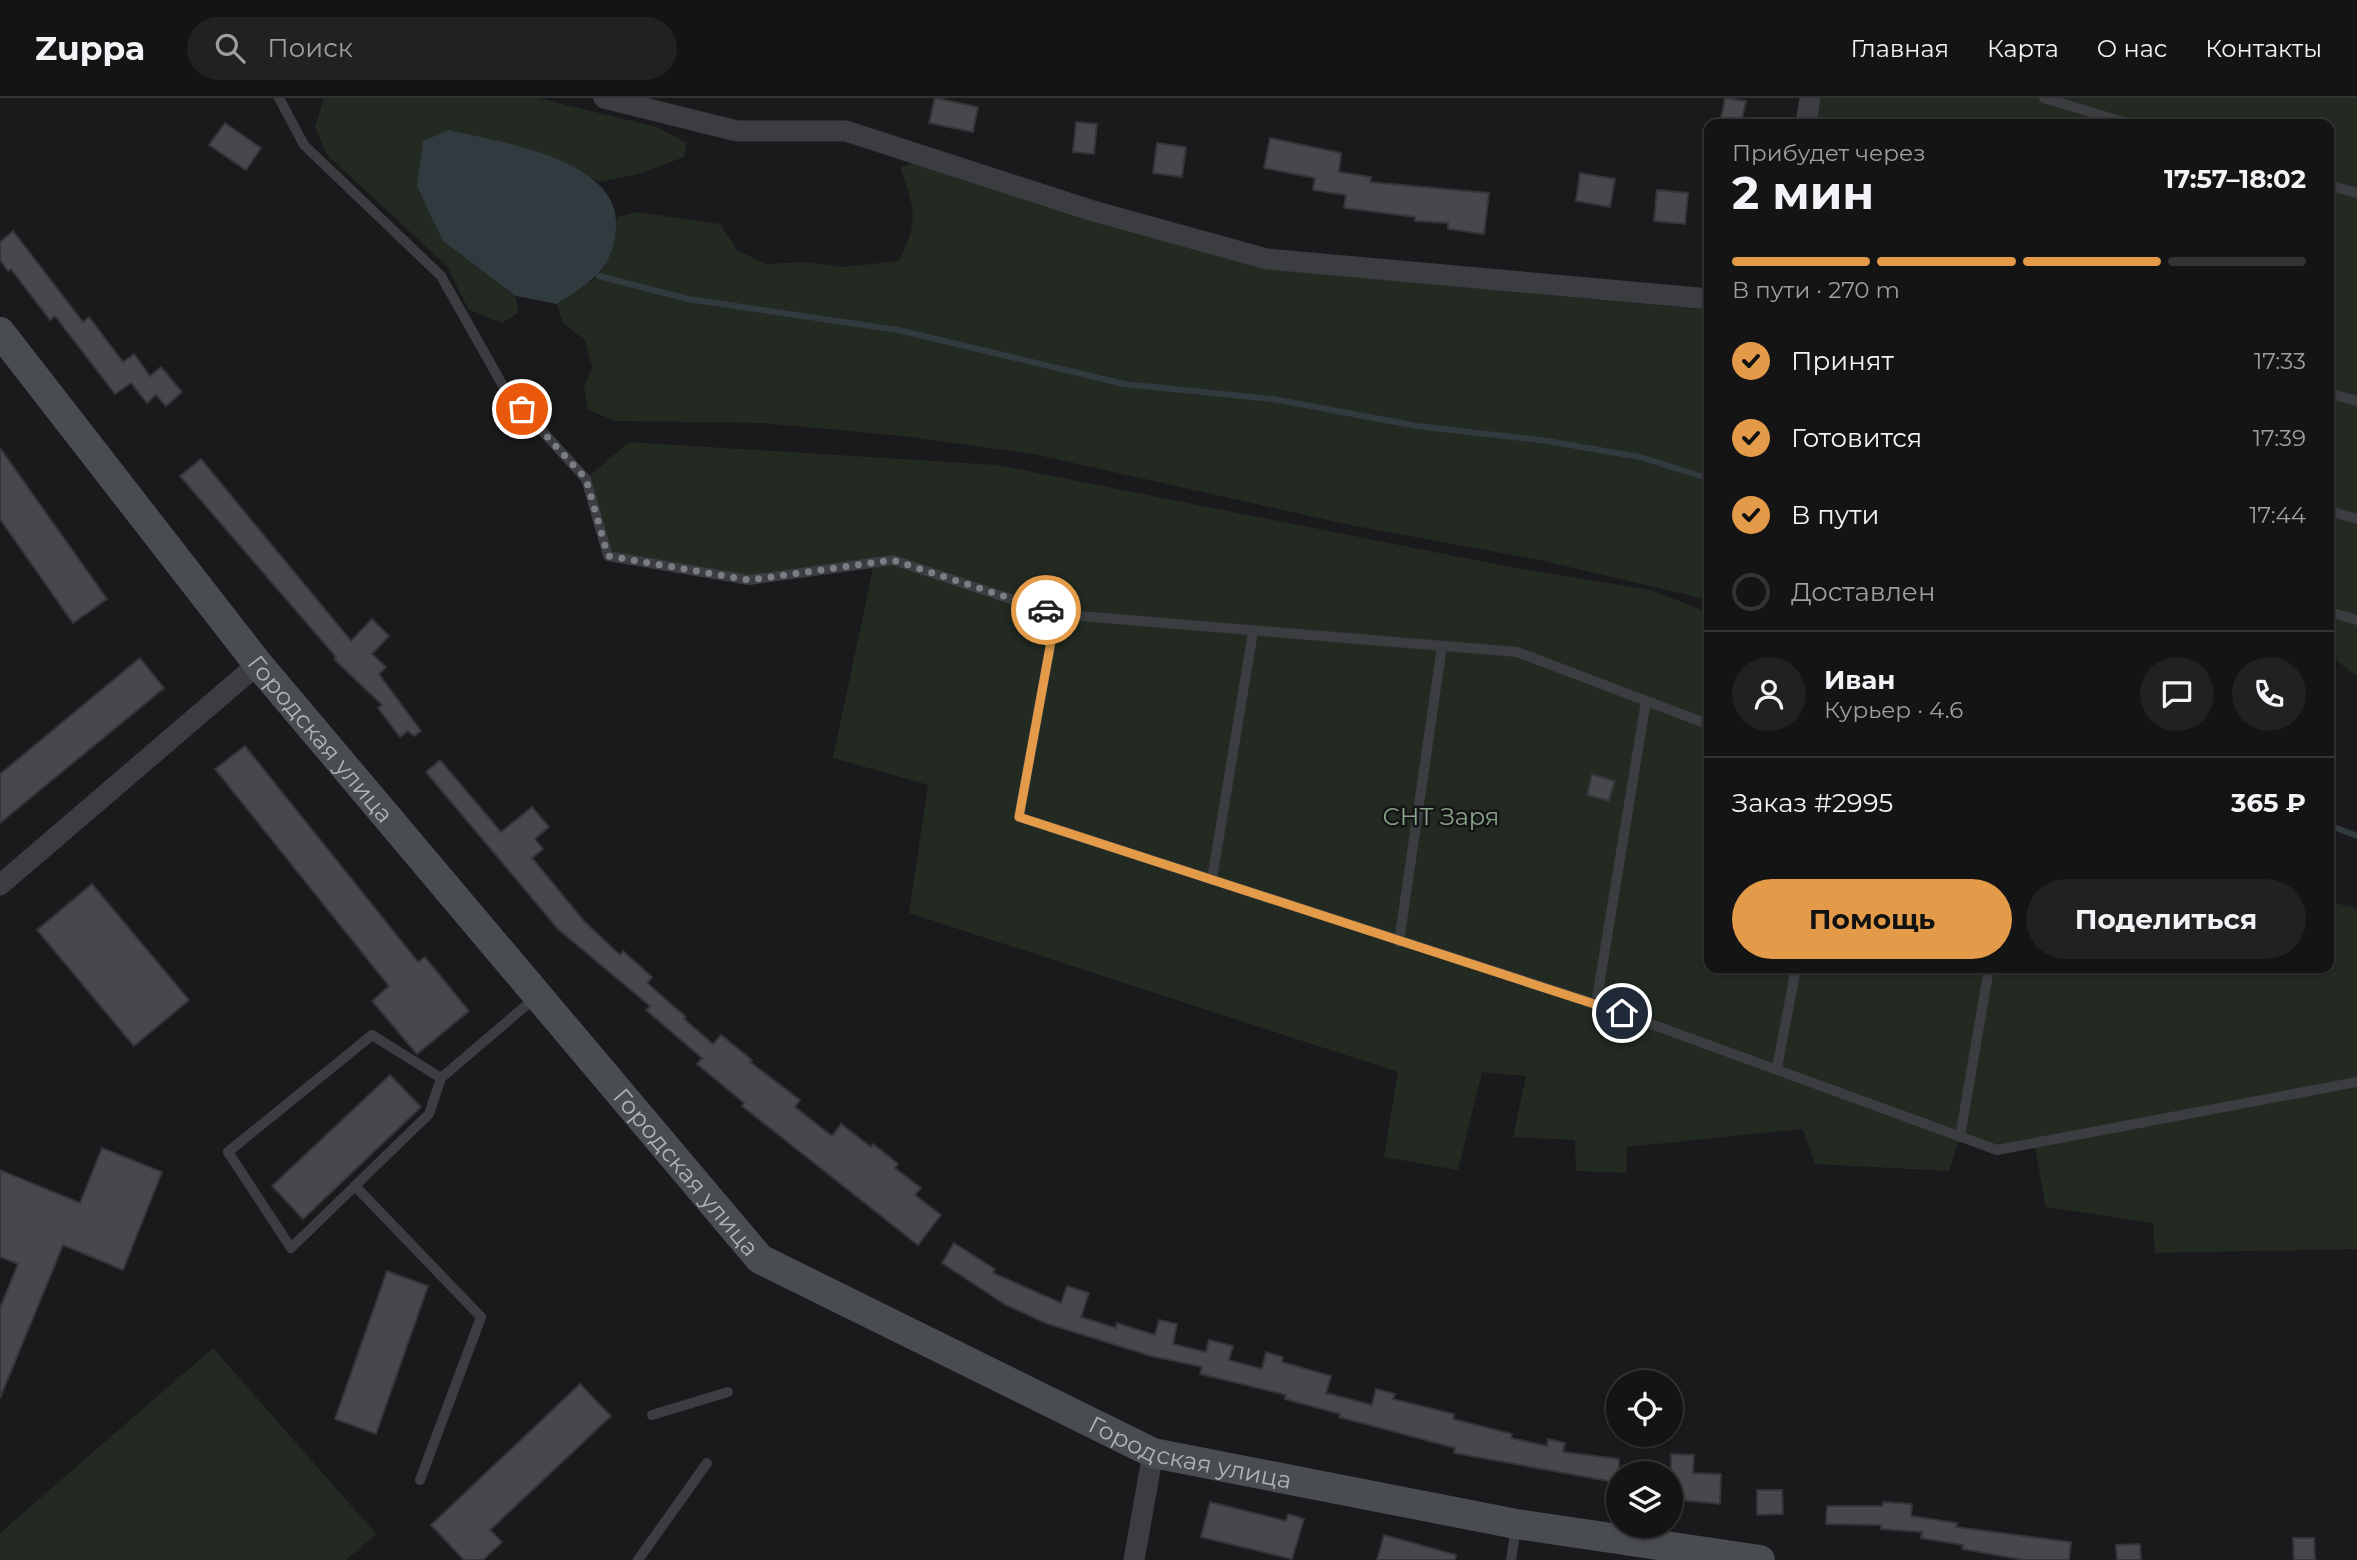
<!DOCTYPE html>
<html lang="ru">
<head>
<meta charset="utf-8">
<style>
  :root { --surface:#141415; --page:#212122; --text:#f1f3f6; --muted:#9d9ea0; --line:#333334; --accent:#e49b49 }
  body { margin:0; font-family:Montserrat,sans-serif; background:var(--page); color:var(--text); height:100vh; display:flex; flex-direction:column; font-size:26px; white-space:nowrap }
  * { box-sizing:border-box; margin:0 }
  p { font-size:23px; color:var(--muted) }
  .icon { flex:none; width:38px; height:38px; fill:none; stroke:currentColor; stroke-width:2; stroke-linecap:round; stroke-linejoin:round }
  .map { position:relative; flex:1; overflow:hidden }
  .side { position:absolute; left:1704px; top:21px; width:630px; height:854px; display:flex; flex-direction:column; background:var(--surface); border-radius:14px; box-shadow:0 2px 5px #0004,0 0 0 2px var(--line) }
  .side>* { flex:none }
  .buttons { position:absolute; left:1606px; top:1272px; display:grid; gap:14px }
  .buttons a { display:grid; place-items:center; width:77px; height:77px; border-radius:50%; background:var(--surface); box-shadow:0 2px 5px #0004,0 0 0 2px var(--line); font-size:35px }
  .pin { position:absolute; display:grid; place-items:center; width:60px; height:60px; color:#fff; margin:-30px; border:4px solid #fff; border-radius:50%; box-shadow:0 2px 7px #0007 }
  .courier { position:absolute; display:grid; place-items:center; width:70px; height:70px; margin:-35px; border:5px solid #e49b49; border-radius:50%; background:#fff; color:#222; box-shadow:0 2px 9px #0007 }
  .summary em { font-style:normal; font-weight:700 }
  .summary div { display:flex; flex-direction:column-reverse }
  .summary { display:flex; align-items:center; justify-content:space-between; height:119px; padding:0 28px }
  h1 { font-size:46px; font-weight:700; line-height:52px }
  .bar { display:grid; grid-template-columns:repeat(4,1fr); gap:10px 7px; align-content:center; height:84px; padding:0 28px }
  .bar i { height:9px; border-radius:5px; background:var(--line) }
  .bar .current { background:var(--accent) }
  .bar p { grid-column:span 4 }
  .line { display:flex; align-items:center; gap:18px; padding:0 28px; border-top:2px solid var(--line) }
  .line div { flex:1 }
  .round { display:grid; place-items:center; flex:none; width:74px; height:74px; border-radius:37px; background:var(--page) }
  ol { padding:0 28px; list-style:none }
  li { display:flex; align-items:center; gap:21px; height:77px }
  li p { margin-inline-start:auto }
  li .icon { padding:7px; border-radius:50%; background:var(--accent); color:#111; stroke-width:4 }
  li:last-child { color:var(--muted) }
  li i { width:38px; height:38px; border:4px solid var(--line); border-radius:50% }
  .cta { display:flex; gap:14px; margin-top:auto; padding:14px 28px }
  .cta a { flex:1; height:80px; border-radius:42px; background:var(--accent); color:#111; font-size:28px; font-weight:700; line-height:80px; text-align:center }
  .cta a+a { background:var(--page); color:var(--text) }
  header { display:flex; align-items:center; gap:42px; box-sizing:border-box; height:98px; padding:0 35px; background:var(--surface); border-bottom:2px solid var(--line) }
  header strong { font-size:33px }
  nav { display:flex; gap:38px; margin-inline-start:auto; font-size:24px }
  .search { width:490px; height:63px; background:var(--page); display:flex; align-items:center; gap:18px; box-sizing:border-box; padding:0 24px; border-radius:38px; color:var(--muted); font-size:26px }
  .map>svg:first-child { display:block }
</style>
</head>
<body>
<header>
<strong>Zuppa</strong>
<div class="search"><svg class="icon" aria-label="search" viewBox="0 0 24 24"><circle cx="10" cy="10" r="6"/><path d="M15 15l6 6"/></svg>Поиск</div>
<nav><a>Главная</a><a>Карта</a><a>О нас</a><a>Контакты</a></nav>
</header>
<div class="map">
<svg width="2357" height="1462" viewBox="0 0 2357 1462">
  <rect width="100%" height="100%" fill="#1a1a1c"/>
  <g fill="#222a22">
    <path d="M324,0H537L657,29L687,45L684,59L639,76L600,84L544,56L450,32L423,43L443,143L516,198L518,215L502,225L468,211L447,168L327,57L315,29Z"/>
    <path d="M1810,0H2357V578L2329,557V26H1806Z"/>
    <path d="M917,65L1266,171L1710,212V502L1539,462L1350,427L1033,356L903,338L762,325L616,323L588,312L584,289L592,269L585,242L563,225L557,206L599,178L615,140L617,119L637,114L720,126L738,153L766,166L806,164L843,169L899,163C920,122 914,110 900,69Z"/>
    <path d="M629,344L997,367L1510,469L1651,492L1710,515V870H2329V804L2357,810V1151L2155,1155L2153,1125L2046,1109L2034,1045L1997,1052L1960,1039L1949,1073L1815,1066L1803,1031L1627,1049L1626,1075L1576,1073L1575,1042L1513,1039L1526,978L1482,974L1458,1072L1384,1059L1398,974L909,815L928,687L833,660L874,465L749,482L608,458L586,381Z"/>
    <path d="M213,1250L376,1436L346,1462H0V1435Z"/>
  </g>
  <path fill="#313b3f" d="M449,32C499,44 622,61 616,130C613,173 589,185 557,206L516,198L443,143L417,88L423,43Z"/>
  <g fill="none" stroke-linecap="round" stroke-linejoin="round">
    <g stroke="#313b3f" stroke-width="6">
      <path d="M599,178L688,201L898,232L1124,286L1273,301L1417,328L1547,343L1640,359L1710,381"/>
      <path d="M2329,727L2357,738"/>
    </g>
  </g>
  <g fill="#47484c" stroke="#343538" stroke-width="2">
    <path d="M935,0L978,9L973,34L929,25Z"/>
    <path d="M1725,0L1746,3L1741,26H1720Z"/>
    <path d="M1076,24L1097,26L1094,56L1073,54Z"/>
    <path d="M225,25L261,50L246,72L209,47Z"/>
    <path d="M1270,40L1341,55L1339,74L1371,79L1370,84L1489,95L1484,136L1448,131V125L1415,123V119L1344,110L1346,97L1313,92L1315,80L1264,70Z"/>
    <path d="M1157,45L1186,49L1182,79L1153,75Z"/>
    <path d="M1580,75L1615,81L1610,109L1576,103Z"/>
    <path d="M1657,92L1688,95L1685,126L1654,123Z"/>
    <path d="M13,133L83,224L89,219L123,264L134,256L150,278L161,269L182,294L166,308L156,297L147,305L131,285L115,296L55,218L50,222L11,171L8,173L0,162V144Z"/>
    <path d="M0,350L107,501L73,525L0,421Z"/>
    <path d="M201,361L351,543L372,521L389,538L372,556L386,569L379,576L421,633L414,638L408,633L400,639L378,610L382,607L334,561L336,559L180,378Z"/>
    <path d="M140,560L164,590L0,725V676Z"/>
    <path d="M245,648L418,864L425,859L469,913L417,956L372,903L389,888L215,671Z"/>
    <path d="M440,662L501,734L532,709L549,729L535,741L543,751L532,760L584,823L620,857L623,853L652,879L647,885L686,919L684,921L713,946L721,937L752,962L750,964L800,1002L795,1009L832,1038L841,1026L871,1049L873,1046L898,1066L895,1070L921,1090L915,1097L941,1117L918,1147L742,1008L744,1005L697,966L702,960L646,912L650,908L558,831L426,674Z"/>
    <path d="M1592,676L1615,683L1609,703L1587,697Z"/>
    <path d="M92,786L189,902L134,948L37,832Z"/>
    <path d="M390,977L421,1009L303,1121L272,1088Z"/>
    <path d="M102,1050L162,1074L123,1172L63,1147L0,1300V1210L18,1166L0,1159V1072L80,1105Z"/>
    <path d="M954,1145L995,1171L993,1175L1061,1205L1067,1188L1089,1195L1081,1219L1116,1230L1117,1225L1155,1237L1159,1222L1177,1226L1173,1246L1206,1254L1209,1242L1233,1248L1229,1262L1262,1271L1266,1254L1283,1259L1282,1264L1331,1278L1326,1295L1372,1307L1376,1291L1395,1296L1393,1301L1454,1316L1453,1321L1512,1336L1511,1340L1547,1348L1548,1341L1565,1345L1563,1354L1619,1361V1385L1454,1355L1455,1350L1339,1319L1340,1316L1285,1301L1286,1297L1200,1276L1202,1269L1151,1258L1048,1226L1006,1207L942,1165Z"/>
    <path d="M387,1173L428,1188L376,1336L335,1321Z"/>
    <path d="M580,1286L611,1318L490,1432L502,1444L483,1462H464L431,1427Z"/>
    <path d="M1671,1356L1694,1357L1693,1375L1721,1376L1720,1406L1671,1401Z"/>
    <path d="M1757,1392H1782L1783,1416L1757,1417Z"/>
    <path d="M1210,1404L1286,1423L1288,1416L1304,1421L1292,1461L1201,1439Z"/>
    <path d="M1883,1404L1912,1406L1911,1418L1957,1425L1956,1429L2071,1444L2069,1462H2024L1962,1451L1963,1447L1921,1440L1922,1434L1881,1431V1427L1826,1426L1827,1408H1883Z"/>
    <path d="M1384,1437L1456,1457L1455,1462H1377Z"/>
    <path d="M2293,1440H2314L2315,1462H2294Z"/>
    <path d="M2140,1446L2141,1462H2117L2116,1447Z"/>
  </g>
  <g fill="none" stroke-linecap="round" stroke-linejoin="round">
    <g stroke="#3b3d41" stroke-width="10">
      <path d="M279,0L304,47L441,178L506,293L586,381L608,458L749,482L893,462L1056,516L1517,554L1710,627"/>
      <path d="M2044,0L2130,26"/>
      <path d="M2329,87L2357,95"/>
      <path d="M2329,295L2357,303"/>
      <path d="M2329,413L2357,421"/>
      <path d="M2329,514L2357,522"/>
      <path d="M1056,516L1019,719L1596,906L1997,1052L2357,984"/>
      <path d="M1212,781L1253,534"/>
      <path d="M1399,844L1442,548"/>
      <path d="M1596,906L1646,603"/>
      <path d="M1777,970L1796,870"/>
      <path d="M441,980L372,937L228,1054L291,1150L429,1016L441,980L536,899"/>
      <path d="M1960,1039L1989,870"/>
      <path d="M355,1088L481,1219L420,1382"/>
      <path d="M652,1317L728,1294"/>
      <path d="M638,1462L707,1365"/>
      <path d="M1511,1462L1516,1429"/>
    </g>
    <g stroke="#3b3d41" stroke-width="21">
      <path d="M604,0L737,33H846L1090,112L1267,161L1710,201"/>
      <path d="M1806,26L1810,0"/>
      <path d="M0,787L258,566"/>
      <path d="M1134,1462L1153,1355"/>
    </g>
    <path stroke="#494c50" stroke-width="30" id="s1" d="M0,234L258,566L760,1161L1153,1355L1516,1426L1760,1462"/>
  </g>
  <g fill="none" stroke-linecap="round" stroke-linejoin="round">
    <path stroke="#7a7d83" stroke-width="7" stroke-dasharray="0 12.6" d="M522,311L586,381L608,458L749,482L893,462L1046,512"/>
    <path stroke="#e49b49" stroke-width="9" d="M1046,512L1056,516L1019,719L1622,915"/>
  </g>
  <g text-anchor="middle" dominant-baseline="central" stroke-width="5" stroke-linejoin="round" paint-order="stroke">
    <g font-size="24" fill="#adb3ba" stroke="#151517">
      <text stroke="none"><textPath href="#s1" startOffset="518">Городская улица</textPath></text>
      <text stroke="none"><textPath href="#s1" startOffset="1085">Городская улица</textPath></text>
      <text stroke="none"><textPath href="#s1" startOffset="1673">Городская улица</textPath></text>
    </g>
    <g font-size="24" fill="#88a486" stroke="#151517">
      <text x="1441" y="718">СНТ Заря</text>
    </g>
  </g>
</svg>
<div class="buttons">
<a><svg class="icon" aria-label="locate" viewBox="0 0 24 24"><circle cx="12" cy="12" r="6"/><path d="M12 2v4M12 18v4M2 12h4M18 12h4"/></svg></a>
<a><svg class="icon" aria-label="layers" viewBox="0 0 24 24"><path d="M12 4l9 5-9 5-9-5zM3 14l9 5 9-5"/></svg></a>
</div>
<div class="pin" style="left:522px;top:311px;background:#ea580c"><svg class="icon" aria-label="bag" viewBox="0 0 24 24"><path d="M5 8h14l-1 12H6zM9 8a3 3 0 0 1 6 0"/></svg></div>
<div class="pin" style="left:1622px;top:915px;background:#1f2937"><svg class="icon" aria-label="home" viewBox="0 0 24 24"><path d="M3 11l9-7 9 7M6 9v11h12V9"/></svg></div>
<div class="courier" style="left:1046px;top:512px"><svg class="icon" aria-label="car" viewBox="0 0 24 24"><path d="M5 17H2v-5l4-1 3-4h7l3 4 3 1v5h-3M9 17h6M6 11h13"/><circle cx="7" cy="17" r="2"/><circle cx="17" cy="17" r="2"/></svg></div>
<section class="side">
<div class="summary"><div><h1>2 мин</h1><p>Прибудет через</p></div><em>17:57–18:02</em></div>
<div class="bar"><i class="current"></i><i class="current"></i><i class="current"></i><i></i><p>В пути · 270 m</p></div>
<ol>
<li><svg class="icon" aria-label="check" viewBox="0 0 24 24"><path d="M5 12l5 5 9-10"/></svg>Принят<p>17:33</p></li>
<li><svg class="icon" aria-label="check" viewBox="0 0 24 24"><path d="M5 12l5 5 9-10"/></svg>Готовится<p>17:39</p></li>
<li><svg class="icon" aria-label="check" viewBox="0 0 24 24"><path d="M5 12l5 5 9-10"/></svg>В пути<p>17:44</p></li>
<li><i></i>Доставлен</li>
</ol>
<div class="line" style="height:126px"><a class="round"><svg class="icon" aria-label="person" viewBox="0 0 24 24"><circle cx="12" cy="8" r="4"/><path d="M4 21q1-7 8-7t8 7"/></svg></a><div><b>Иван</b><p>Курьер · 4.6</p></div><a class="round"><svg class="icon" aria-label="chat" viewBox="0 0 24 24"><path d="M4 5h16v11H9l-5 4z"/></svg></a><a class="round"><svg class="icon" aria-label="phone" viewBox="0 0 24 24"><path d="M5 4h4l2 5-3 2q2 4 5 5l2-3 5 2v4C11 20 4 13 5 4z"/></svg></a></div>
<div class="line" style="height:91px"><div>Заказ #2995</div><b>365 ₽</b></div>
<div class="cta"><a>Помощь</a><a>Поделиться</a></div>
</section>
</div>
</body>
</html>
